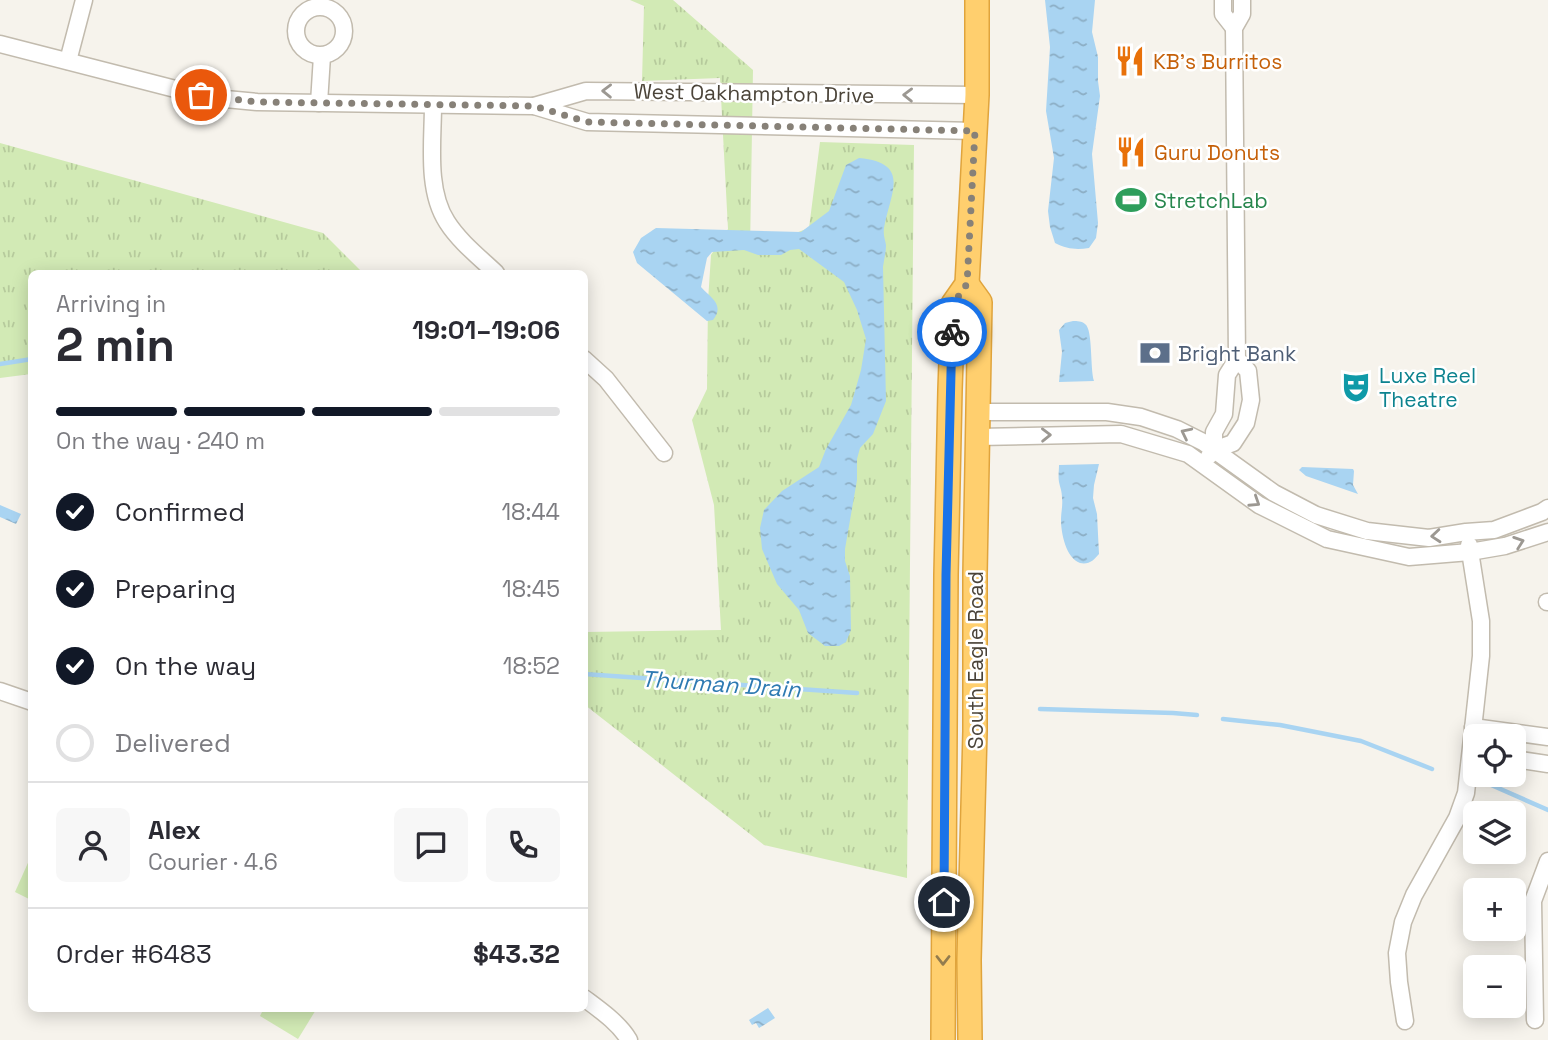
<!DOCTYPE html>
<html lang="en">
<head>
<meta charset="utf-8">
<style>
  :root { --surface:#fff; --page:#f7f7f7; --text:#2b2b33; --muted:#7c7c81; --line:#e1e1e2; --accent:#111827 }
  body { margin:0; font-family:"Space Grotesk",sans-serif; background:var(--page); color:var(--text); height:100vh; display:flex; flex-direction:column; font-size:26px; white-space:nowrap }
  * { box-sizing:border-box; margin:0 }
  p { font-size:23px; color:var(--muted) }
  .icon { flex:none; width:38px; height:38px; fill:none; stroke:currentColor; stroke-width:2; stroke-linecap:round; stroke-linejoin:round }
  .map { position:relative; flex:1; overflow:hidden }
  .drawer { position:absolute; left:28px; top:270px; width:560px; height:742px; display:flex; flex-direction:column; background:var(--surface); border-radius:10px; box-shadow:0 4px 18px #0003 }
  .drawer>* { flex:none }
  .controls { position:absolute; left:1463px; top:724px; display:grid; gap:14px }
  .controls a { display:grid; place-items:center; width:63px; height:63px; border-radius:10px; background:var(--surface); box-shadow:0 4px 18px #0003; font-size:35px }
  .pin { position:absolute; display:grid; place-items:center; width:60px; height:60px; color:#fff; margin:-30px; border:4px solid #fff; border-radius:50%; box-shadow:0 2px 7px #0007 }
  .courier { position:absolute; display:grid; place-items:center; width:70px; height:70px; margin:-35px; border:5px solid #1a73e8; border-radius:50%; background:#fff; color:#222; box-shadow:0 2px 9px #0007 }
  .overview em { font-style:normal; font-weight:700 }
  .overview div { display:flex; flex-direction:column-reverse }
  .overview { display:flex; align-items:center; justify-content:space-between; height:119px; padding:0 28px }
  h1 { font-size:46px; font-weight:700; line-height:52px }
  .bar { display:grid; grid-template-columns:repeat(4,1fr); gap:10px 7px; align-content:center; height:84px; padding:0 28px }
  .bar i { height:9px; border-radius:5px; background:var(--line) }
  .bar .current { background:var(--accent) }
  .bar p { grid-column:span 4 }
  .line { display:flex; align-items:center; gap:18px; padding:0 28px; border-top:2px solid var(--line) }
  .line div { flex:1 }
  .round { display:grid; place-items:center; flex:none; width:74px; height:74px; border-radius:10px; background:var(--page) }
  ol { padding:0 28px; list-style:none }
  li { display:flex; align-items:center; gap:21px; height:77px }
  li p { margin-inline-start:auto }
  li .icon { padding:7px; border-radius:50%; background:var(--accent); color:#fff; stroke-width:4 }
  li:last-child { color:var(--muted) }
  li i { width:38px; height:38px; border:4px solid var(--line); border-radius:50% }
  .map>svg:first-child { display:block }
</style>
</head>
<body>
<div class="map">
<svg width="1548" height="1040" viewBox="0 0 1548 1040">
  <defs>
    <pattern id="grass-tufts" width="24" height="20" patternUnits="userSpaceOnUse" patternTransform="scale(1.75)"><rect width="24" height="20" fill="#d2eab5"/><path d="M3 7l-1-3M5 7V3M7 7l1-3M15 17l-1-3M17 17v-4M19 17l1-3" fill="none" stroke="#b6ca9c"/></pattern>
    <pattern id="water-ripples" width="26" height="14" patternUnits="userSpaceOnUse" patternTransform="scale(1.75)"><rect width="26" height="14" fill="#a9d4f2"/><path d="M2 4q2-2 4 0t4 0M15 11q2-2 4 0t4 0" fill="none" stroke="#8caec5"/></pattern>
  </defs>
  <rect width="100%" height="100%" fill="#f6f3ec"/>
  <g fill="url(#grass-tufts)">
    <path d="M630,0H673L753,70L750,250L809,228L820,142L914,145L907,878L764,845L585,705L584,632L721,630L714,505L692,420L707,389L708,301L711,255L728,229L720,78L642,81L644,6Z"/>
    <path d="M0,143L323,233L363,273H32L31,374L0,378Z"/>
  </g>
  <g fill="#d2eab5">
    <path d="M31,856V900L15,892Z"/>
    <path d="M264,1008H317L298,1039L260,1016Z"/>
  </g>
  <g fill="url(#water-ripples)">
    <path d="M1045,0H1095L1092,32L1098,57V81L1100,96L1092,154L1098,223L1096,238L1089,248C1076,250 1067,249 1055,243L1050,227L1048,211L1054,158L1046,111L1050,47Z"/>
    <path d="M859,158C912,163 890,193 884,228C883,235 885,239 886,245C886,252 884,260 883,267L886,401L873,434L860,448L857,459V480L845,549V561L850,576L851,630L846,642L839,646H825L808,633L799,610L777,584L762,549L760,528L764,510L782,491L819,467L826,449L851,405L861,370L866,339L857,310L844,282L799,249L790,250L781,255H758L744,250L712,252L707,258L701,287C711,298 725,305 713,320L707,321L637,263L633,252L641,238L656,228L801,232L829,211L846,165Z"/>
    <path d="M1073,321C1077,321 1082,321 1085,324C1093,329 1090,369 1094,381L1059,382L1062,352L1059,330L1065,323Z"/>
    <path d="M1099,464L1094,485L1093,498L1097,514L1099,554C1094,560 1089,565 1080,563C1066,558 1061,533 1061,520C1061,512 1063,505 1062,498C1062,491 1060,487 1059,482C1058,477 1059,470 1059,465Z"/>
    <path d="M1302,467L1353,469L1354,471L1353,485L1358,494L1306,476L1299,470Z"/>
    <path d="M0,505L21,514L16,524L0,517Z"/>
    <path d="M768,1008L775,1018L759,1028L756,1023L752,1025L749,1020Z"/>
  </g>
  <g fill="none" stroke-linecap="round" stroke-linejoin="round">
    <g stroke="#a9d4f2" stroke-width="4.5">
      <path d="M0,364L32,359"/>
      <path d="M584,674L857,693"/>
      <path d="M1040,709L1173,713L1197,715"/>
      <path d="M1223,719L1280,725L1361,741L1432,769"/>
      <path d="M1489,784L1548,810"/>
    </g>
    <g stroke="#c2bbae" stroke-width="19">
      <g id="minor">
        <path d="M1223,0V14L1234,28"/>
        <circle cx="320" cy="31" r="24"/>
        <path d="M0,44L187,92L215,98L257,102L534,106"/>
        <path d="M68,61L84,0"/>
        <path d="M319,103L322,56"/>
        <path d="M433,105C433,141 426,190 447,222C459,241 479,257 496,273"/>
        <path d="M975,131L587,122L534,106L586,91L977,95"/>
        <path d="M584,359L606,379L664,453"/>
        <path d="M1237,359L1234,28L1242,14V0"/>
        <path d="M978,412H1107L1141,417L1177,429L1203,442L1274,493L1316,515L1367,531L1429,538L1466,532L1494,530L1542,512L1548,508"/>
        <path d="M978,437L1121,434L1188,454L1259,505L1327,539L1409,557L1470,552L1505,546L1548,532"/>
        <path d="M1209,456L1214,450V432L1224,414L1227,375L1237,359L1248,371L1251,400L1246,423L1233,443L1214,450"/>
        <path d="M1547,602H1548"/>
        <path d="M0,691L32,702"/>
        <path d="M1473,727L1548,737"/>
        <path d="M1514,759L1548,764"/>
        <path d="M584,998C600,1010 619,1023 629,1040"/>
        <path d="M1535,1020L1533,901L1548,861"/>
        <path d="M1405,1021L1399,982L1397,953L1403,922L1414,895L1457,818L1466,793L1481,656V621L1469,545"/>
      </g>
    </g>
    <g stroke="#e0a43c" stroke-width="26">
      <g id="highway">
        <path d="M967,284L980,302L975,574V731L969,960L970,1040"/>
        <path d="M943,1040L946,575L950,390L953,304L967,284L977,95V0"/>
      </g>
    </g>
    <use href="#minor" stroke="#fff" stroke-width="16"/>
    <use href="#highway" stroke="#ffcf6e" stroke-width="23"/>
  </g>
  <defs><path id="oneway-chevron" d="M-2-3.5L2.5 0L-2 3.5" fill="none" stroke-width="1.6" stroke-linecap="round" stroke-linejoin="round" transform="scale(1.75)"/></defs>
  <g stroke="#9c9892">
    <use href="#oneway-chevron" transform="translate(607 91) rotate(-179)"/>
    <use href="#oneway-chevron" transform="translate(908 95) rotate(-179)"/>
    <use href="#oneway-chevron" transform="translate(1186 433) rotate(-154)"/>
    <use href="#oneway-chevron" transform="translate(1046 435) rotate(-1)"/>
    <use href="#oneway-chevron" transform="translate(1255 502) rotate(33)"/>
    <use href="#oneway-chevron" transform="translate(1436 536) rotate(175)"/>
    <use href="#oneway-chevron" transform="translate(1519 542) rotate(-19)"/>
  </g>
  <use stroke="#937c4e" href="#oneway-chevron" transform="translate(943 960) rotate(90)"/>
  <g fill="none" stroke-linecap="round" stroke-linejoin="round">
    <path stroke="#878178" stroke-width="7" stroke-dasharray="0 12.6" d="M201,95L257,102L534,106L587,122L975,131L967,284L953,304L952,332"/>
    <path stroke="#1a73e8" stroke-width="9" d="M944,902L946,575L952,332"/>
  </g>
  <defs>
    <g id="restaurant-bare" transform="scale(2.415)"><path d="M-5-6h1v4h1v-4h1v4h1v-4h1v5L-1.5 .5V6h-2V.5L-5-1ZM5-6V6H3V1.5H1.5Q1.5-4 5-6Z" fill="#e8710a" stroke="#fff" stroke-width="2.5" paint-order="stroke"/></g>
    <g id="stadium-bare" transform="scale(2.415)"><path d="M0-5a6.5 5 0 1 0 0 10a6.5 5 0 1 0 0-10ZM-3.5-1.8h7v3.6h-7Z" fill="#2e9e5b" stroke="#fff" stroke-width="2.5" paint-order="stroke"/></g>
    <g id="bank-bare" transform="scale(2.415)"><path d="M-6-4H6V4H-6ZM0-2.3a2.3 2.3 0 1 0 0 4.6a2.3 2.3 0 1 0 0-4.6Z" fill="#5c6f8a" stroke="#fff" stroke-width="2.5" paint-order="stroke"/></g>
    <g id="theatre-bare" transform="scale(2.415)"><path d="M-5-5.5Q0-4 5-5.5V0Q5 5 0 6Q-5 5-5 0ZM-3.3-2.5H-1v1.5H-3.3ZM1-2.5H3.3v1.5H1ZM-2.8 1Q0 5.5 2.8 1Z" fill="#0f9aa8" stroke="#fff" stroke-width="2.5" paint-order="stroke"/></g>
  </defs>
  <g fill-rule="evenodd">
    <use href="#restaurant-bare" x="1130" y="61"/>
    <use href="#restaurant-bare" x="1131" y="152"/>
    <use href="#stadium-bare" x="1131" y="200"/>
    <use href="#bank-bare" x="1155" y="353"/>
    <use href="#theatre-bare" x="1356" y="387"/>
  </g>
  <g text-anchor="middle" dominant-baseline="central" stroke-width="5" stroke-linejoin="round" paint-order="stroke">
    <g font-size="21" fill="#c56008" stroke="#fff" text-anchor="start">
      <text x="1153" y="61">KB's Burritos</text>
      <text x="1154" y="152">Guru Donuts</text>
    </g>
    <g font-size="21" fill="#4b4439" stroke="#fff">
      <text transform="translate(754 93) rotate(1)">West Oakhampton Drive</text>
      <text transform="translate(975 660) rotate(-90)">South Eagle Road</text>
    </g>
    <g font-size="21" fill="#27864d" stroke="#fff" text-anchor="start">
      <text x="1154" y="200">StretchLab</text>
    </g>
    <g font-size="21" fill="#4e5e75" stroke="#fff" text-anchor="start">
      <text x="1178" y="353">Bright Bank</text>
    </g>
    <g font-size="21" fill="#0d838f" stroke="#fff" text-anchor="start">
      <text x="1379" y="375">Luxe Reel<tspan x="1379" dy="24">Theatre</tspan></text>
    </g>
    <g font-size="23" font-style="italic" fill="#2e7ab2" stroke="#fff">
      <text transform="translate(721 684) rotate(4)">Thurman Drain</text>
    </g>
  </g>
</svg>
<div class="controls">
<a><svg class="icon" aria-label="locate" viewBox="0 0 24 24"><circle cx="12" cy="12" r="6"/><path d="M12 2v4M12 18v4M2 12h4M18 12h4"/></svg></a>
<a><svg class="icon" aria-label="layers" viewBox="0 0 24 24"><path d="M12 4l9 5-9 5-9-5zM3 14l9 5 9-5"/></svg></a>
<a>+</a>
<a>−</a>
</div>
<div class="pin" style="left:201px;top:95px;background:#ea580c"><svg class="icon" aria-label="bag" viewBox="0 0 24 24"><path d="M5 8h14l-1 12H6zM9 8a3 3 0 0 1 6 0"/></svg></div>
<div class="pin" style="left:944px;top:902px;background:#1f2937"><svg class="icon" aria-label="home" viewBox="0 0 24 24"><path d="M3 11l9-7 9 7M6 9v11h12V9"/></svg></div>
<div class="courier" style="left:952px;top:332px"><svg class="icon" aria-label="bike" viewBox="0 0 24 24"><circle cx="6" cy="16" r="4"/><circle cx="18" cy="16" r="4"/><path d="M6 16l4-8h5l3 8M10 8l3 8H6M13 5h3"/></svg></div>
<section class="drawer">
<div class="overview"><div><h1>2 min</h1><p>Arriving in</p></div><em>19:01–19:06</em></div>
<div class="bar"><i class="current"></i><i class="current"></i><i class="current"></i><i></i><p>On the way · 240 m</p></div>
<ol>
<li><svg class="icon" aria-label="check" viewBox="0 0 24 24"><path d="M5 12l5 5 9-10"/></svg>Confirmed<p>18:44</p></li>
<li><svg class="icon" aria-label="check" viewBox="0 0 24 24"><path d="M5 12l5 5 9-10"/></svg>Preparing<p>18:45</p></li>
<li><svg class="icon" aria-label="check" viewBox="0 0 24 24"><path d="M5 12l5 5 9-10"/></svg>On the way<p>18:52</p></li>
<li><i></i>Delivered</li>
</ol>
<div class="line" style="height:126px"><a class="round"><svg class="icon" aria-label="person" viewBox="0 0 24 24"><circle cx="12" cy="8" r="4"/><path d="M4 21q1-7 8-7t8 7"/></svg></a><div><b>Alex</b><p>Courier · 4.6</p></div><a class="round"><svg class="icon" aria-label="chat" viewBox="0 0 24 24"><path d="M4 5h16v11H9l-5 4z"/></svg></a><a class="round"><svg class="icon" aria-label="phone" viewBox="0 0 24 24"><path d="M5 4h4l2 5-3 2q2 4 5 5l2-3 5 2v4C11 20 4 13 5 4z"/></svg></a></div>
<div class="line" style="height:91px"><div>Order #6483</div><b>$43.32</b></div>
</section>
</div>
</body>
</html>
